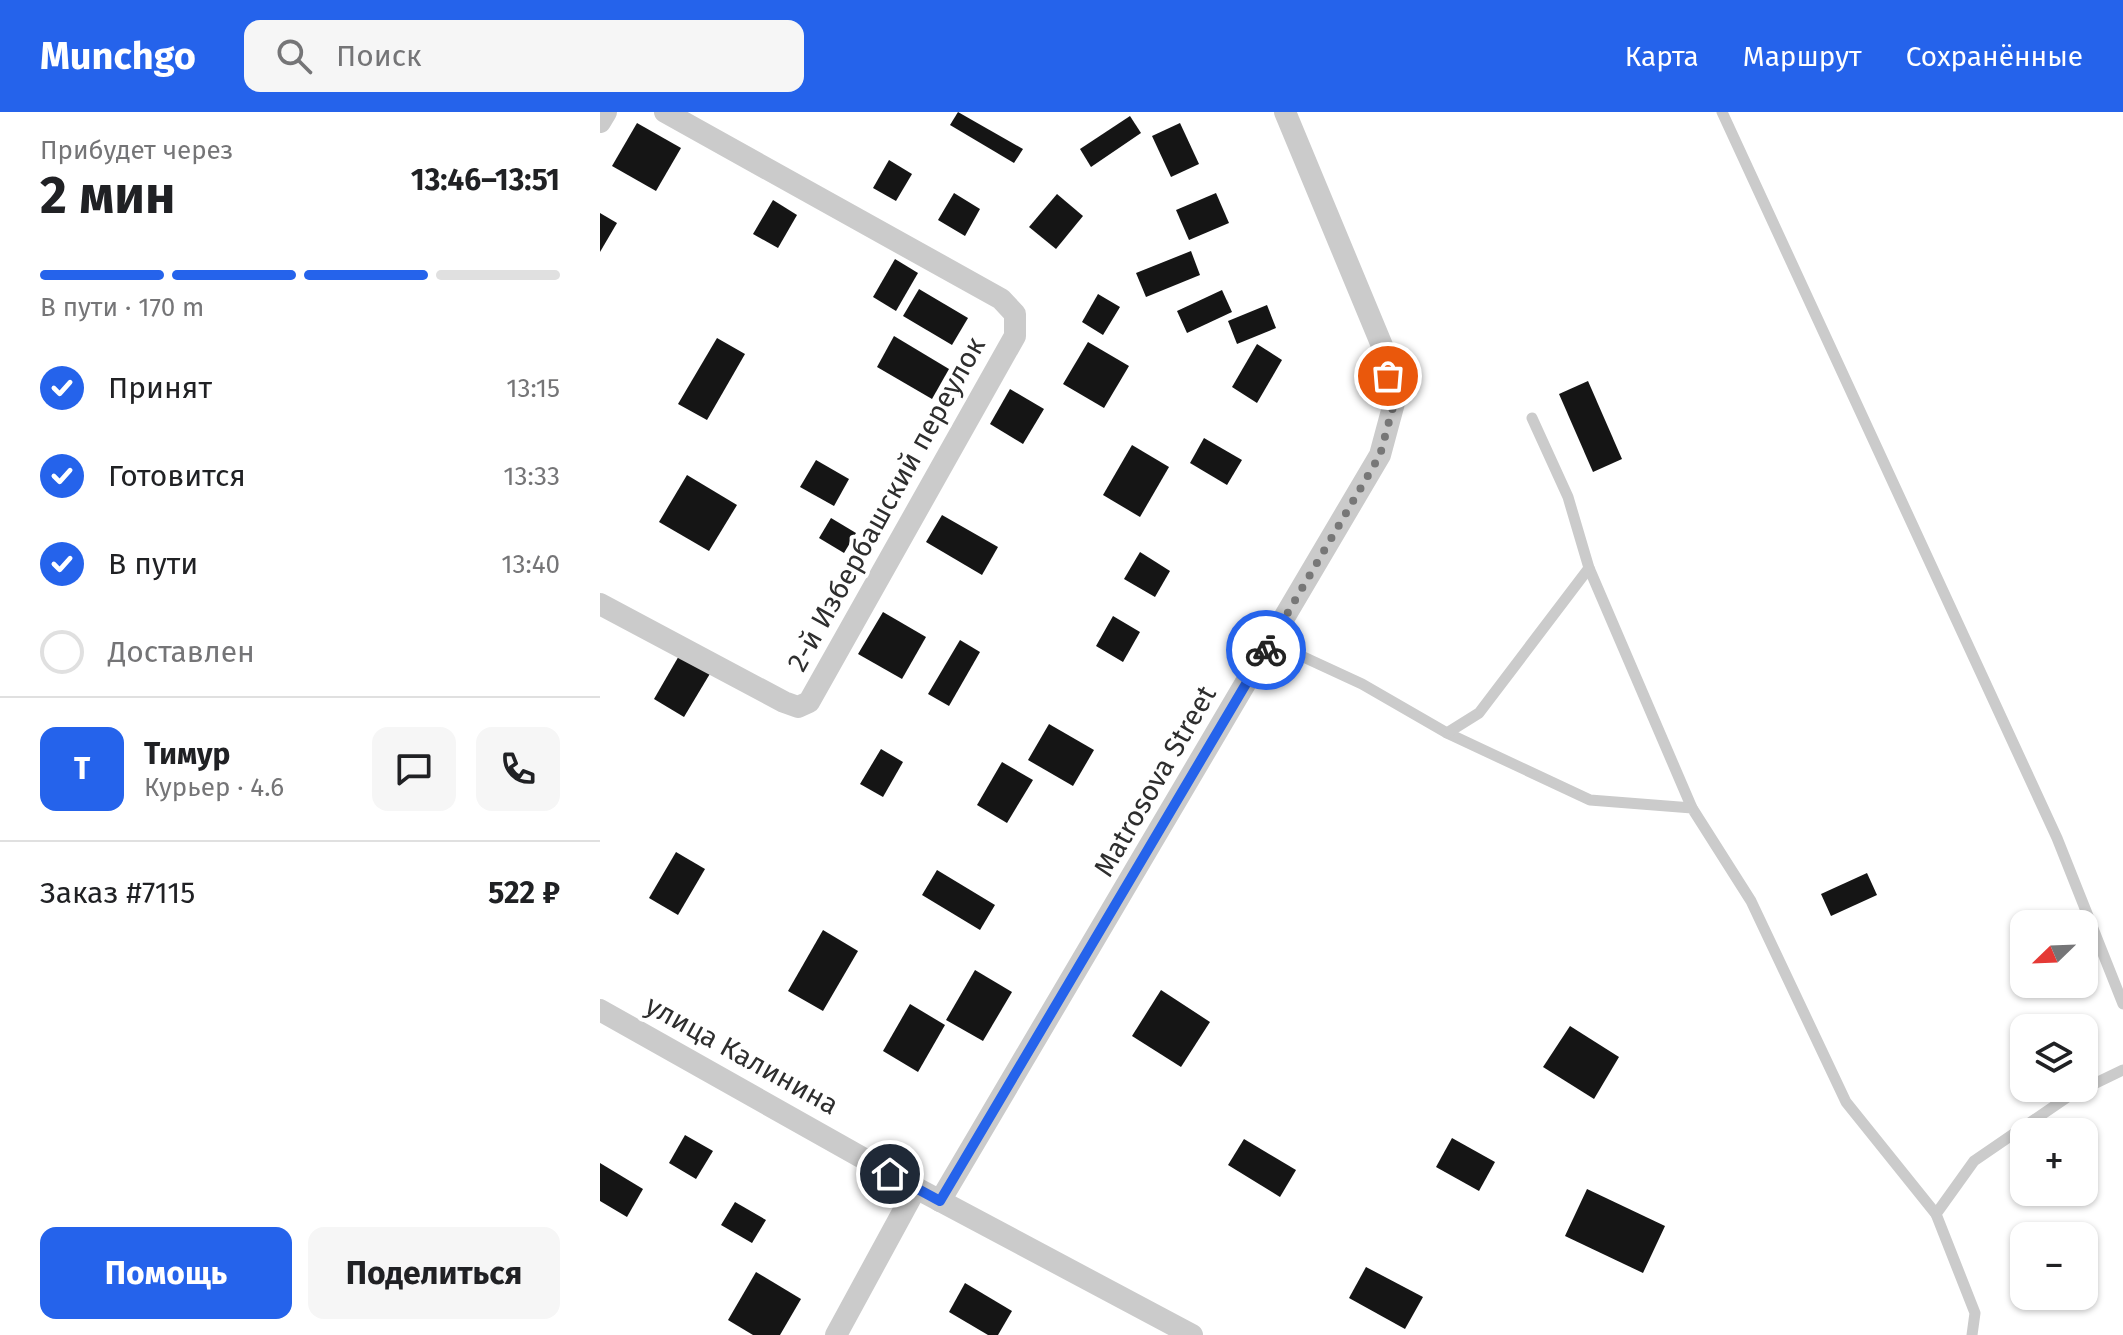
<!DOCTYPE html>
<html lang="ru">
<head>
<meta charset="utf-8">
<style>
  :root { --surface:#fff; --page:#f6f6f6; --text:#202124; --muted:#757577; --line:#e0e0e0; --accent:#2563eb }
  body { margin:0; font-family:"Fira Sans",sans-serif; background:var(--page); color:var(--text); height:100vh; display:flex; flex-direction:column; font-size:30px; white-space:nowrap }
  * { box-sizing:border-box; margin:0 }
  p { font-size:26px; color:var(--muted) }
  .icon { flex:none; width:44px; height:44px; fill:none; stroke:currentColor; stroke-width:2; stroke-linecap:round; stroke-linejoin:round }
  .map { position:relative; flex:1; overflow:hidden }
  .side { display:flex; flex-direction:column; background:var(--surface); width:600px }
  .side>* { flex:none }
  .needle { width:52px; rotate:247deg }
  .buttons { position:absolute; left:1410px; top:798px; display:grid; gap:16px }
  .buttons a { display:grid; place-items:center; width:88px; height:88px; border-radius:16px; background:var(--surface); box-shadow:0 2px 6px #0004; font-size:40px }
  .pin { position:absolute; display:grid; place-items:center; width:68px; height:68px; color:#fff; margin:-34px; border:4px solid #fff; border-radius:50%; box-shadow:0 2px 8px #0007 }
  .courier { position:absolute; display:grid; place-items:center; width:80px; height:80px; margin:-40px; border:6px solid #2563eb; border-radius:50%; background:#fff; color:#222; box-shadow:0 2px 10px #0007 }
  .headline em { font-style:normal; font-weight:700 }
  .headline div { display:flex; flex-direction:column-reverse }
  .headline { display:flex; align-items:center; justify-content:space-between; height:136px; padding:0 40px }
  h1 { font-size:52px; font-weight:700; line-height:60px }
  .bar { display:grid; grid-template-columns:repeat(4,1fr); gap:12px 8px; align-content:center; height:96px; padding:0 40px }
  .bar i { height:10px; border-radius:6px; background:var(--line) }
  .bar .current { background:var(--accent) }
  .bar p { grid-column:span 4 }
  .line { display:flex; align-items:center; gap:20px; padding:0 40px; border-top:2px solid var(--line) }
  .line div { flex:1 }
  .round { display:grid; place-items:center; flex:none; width:84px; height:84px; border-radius:16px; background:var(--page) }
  ol { padding:0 40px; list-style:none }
  li { display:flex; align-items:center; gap:24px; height:88px }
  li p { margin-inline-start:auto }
  li .icon { padding:8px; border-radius:50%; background:var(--accent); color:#fff; stroke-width:4 }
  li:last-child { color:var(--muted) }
  li i { width:44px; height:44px; border:4px solid var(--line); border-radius:50% }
  .cta { display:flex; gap:16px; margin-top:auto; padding:16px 40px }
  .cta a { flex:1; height:92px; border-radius:16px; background:var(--accent); color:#fff; font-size:32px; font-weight:700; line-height:92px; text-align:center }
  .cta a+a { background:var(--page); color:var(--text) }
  header { display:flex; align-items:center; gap:48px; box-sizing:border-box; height:112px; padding:0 40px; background:var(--accent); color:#fff }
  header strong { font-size:38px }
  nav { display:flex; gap:44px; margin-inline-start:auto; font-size:28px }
  .search { width:560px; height:72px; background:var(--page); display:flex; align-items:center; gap:20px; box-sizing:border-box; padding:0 28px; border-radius:16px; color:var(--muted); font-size:30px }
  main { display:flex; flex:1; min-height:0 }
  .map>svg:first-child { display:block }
</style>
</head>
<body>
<header>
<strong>Munchgo</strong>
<div class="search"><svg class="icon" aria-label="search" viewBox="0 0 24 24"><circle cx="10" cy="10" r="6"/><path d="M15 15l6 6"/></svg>Поиск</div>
<nav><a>Карта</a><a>Маршрут</a><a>Сохранённые</a></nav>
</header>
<main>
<section class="side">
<div class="headline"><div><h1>2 мин</h1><p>Прибудет через</p></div><em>13:46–13:51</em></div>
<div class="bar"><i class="current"></i><i class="current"></i><i class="current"></i><i></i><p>В пути · 170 m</p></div>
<ol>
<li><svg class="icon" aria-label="check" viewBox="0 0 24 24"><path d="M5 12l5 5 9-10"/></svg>Принят<p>13:15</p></li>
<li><svg class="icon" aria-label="check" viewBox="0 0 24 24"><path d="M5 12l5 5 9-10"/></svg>Готовится<p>13:33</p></li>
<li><svg class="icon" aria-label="check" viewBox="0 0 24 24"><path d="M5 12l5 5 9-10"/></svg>В пути<p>13:40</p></li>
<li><i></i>Доставлен</li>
</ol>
<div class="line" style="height:144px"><b class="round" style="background:var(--accent);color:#fff">Т</b><div><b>Тимур</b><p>Курьер · 4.6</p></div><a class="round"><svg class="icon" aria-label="chat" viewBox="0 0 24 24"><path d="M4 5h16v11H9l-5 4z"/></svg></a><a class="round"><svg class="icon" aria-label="phone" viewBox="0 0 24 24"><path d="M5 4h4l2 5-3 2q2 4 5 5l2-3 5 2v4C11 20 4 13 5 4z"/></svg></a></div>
<div class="line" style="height:104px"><div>Заказ #7115</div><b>522 ₽</b></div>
<div class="cta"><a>Помощь</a><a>Поделиться</a></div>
</section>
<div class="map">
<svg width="1523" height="1223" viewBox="0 0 1523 1223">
  <rect width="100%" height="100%" fill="#fff"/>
  <g fill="#151515">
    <path d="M358,0L423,37L414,51L350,13Z"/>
    <path d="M530,4L541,21L491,55L480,37Z"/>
    <path d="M37,11L81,36L56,79L12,54Z"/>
    <path d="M580,11L599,52L571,65L552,24Z"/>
    <path d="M289,48L312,62L296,89L273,76Z"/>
    <path d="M354,81L380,97L365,124L338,108Z"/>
    <path d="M616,81L629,111L589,128L576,98Z"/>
    <path d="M457,82L483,104L456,137L429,115Z"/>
    <path d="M173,88L197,103L178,136L153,122Z"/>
    <path d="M0,101L17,111L0,140Z"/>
    <path d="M591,139L600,163L546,185L536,161Z"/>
    <path d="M295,147L318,161L296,199L273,185Z"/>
    <path d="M319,177L368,206L352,233L303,204Z"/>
    <path d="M622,178L632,200L587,221L577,199Z"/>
    <path d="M498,182L520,195L503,223L482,210Z"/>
    <path d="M667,193L676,216L637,232L628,209Z"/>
    <path d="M294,224L349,257L332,287L277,255Z"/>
    <path d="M117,226L145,242L107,308L78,292Z"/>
    <path d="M488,230L529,254L504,296L463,272Z"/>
    <path d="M657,232L682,248L657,291L632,275Z"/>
    <path d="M988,269L1022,347L993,360L959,282Z"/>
    <path d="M410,277L444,297L423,332L390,312Z"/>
    <path d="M604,326L642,348L627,373L590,351Z"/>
    <path d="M532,333L569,355L540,405L503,383Z"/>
    <path d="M216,348L249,367L234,394L200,375Z"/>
    <path d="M87,363L137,393L109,439L59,410Z"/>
    <path d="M342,403L398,435L382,463L326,430Z"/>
    <path d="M231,406L256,421L244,441L219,426Z"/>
    <path d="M540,440L570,459L555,485L524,467Z"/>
    <path d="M283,500L326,525L302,567L258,542Z"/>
    <path d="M513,504L540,520L523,550L496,534Z"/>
    <path d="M360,528L380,540L349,594L328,582Z"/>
    <path d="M80,542L111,560L84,605L54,587Z"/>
    <path d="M449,612L494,638L473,674L428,648Z"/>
    <path d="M281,637L303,650L283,685L260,672Z"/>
    <path d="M402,650L433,668L407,711L377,693Z"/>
    <path d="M76,740L105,757L78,803L49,786Z"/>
    <path d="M337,758L395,793L380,818L322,783Z"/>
    <path d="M1267,761L1277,783L1231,804L1221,782Z"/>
    <path d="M223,818L258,839L223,899L188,879Z"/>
    <path d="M375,858L412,880L383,929L346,908Z"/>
    <path d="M561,878L610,910L581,955L532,924Z"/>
    <path d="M310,892L345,913L318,960L283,939Z"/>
    <path d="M970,914L1019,945L994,987L943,955Z"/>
    <path d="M85,1023L113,1039L96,1067L69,1051Z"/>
    <path d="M852,1026L895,1050L879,1079L836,1055Z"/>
    <path d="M644,1027L696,1058L680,1085L628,1053Z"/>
    <path d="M0,1051L43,1077L27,1105L0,1089Z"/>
    <path d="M987,1077L1065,1114L1043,1161L965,1124Z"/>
    <path d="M135,1090L166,1108L152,1131L121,1113Z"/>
    <path d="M766,1155L823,1185L805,1217L749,1186Z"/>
    <path d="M156,1160L201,1187L180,1223H153L128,1208Z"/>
    <path d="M365,1171L412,1199L398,1223H388L349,1200Z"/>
  </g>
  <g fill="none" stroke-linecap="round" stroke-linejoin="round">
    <g stroke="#cbcbcb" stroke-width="11">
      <path d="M1122,0L1457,726L1523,892"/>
      <path d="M989,456L1092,696"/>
      <path d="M671,530L762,572L847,621L990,688L1092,696L1151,789L1246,990L1336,1102"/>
      <path d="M847,621L879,601L989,456L968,385L932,306"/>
      <path d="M1372,1223L1375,1201L1336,1102L1374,1049L1469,984L1523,958"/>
    </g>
    <g stroke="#cbcbcb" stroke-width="22">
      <path d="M0,10L6,0"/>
      <path d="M0,492L184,590L198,595L209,590L415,224V202L401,187L65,0"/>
      <path d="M0,898L316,1076L592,1223"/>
      <path d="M340,1089L780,343L794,291L783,236L685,0"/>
      <path d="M236,1223L316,1076"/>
    </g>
  </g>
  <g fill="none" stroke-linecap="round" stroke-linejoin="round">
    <path stroke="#777" stroke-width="8" stroke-dasharray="0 14.4" d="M666,538L780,343L794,291L788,264"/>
    <path stroke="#2563eb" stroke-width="10" d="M290,1062L340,1089L666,538"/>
  </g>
  <g text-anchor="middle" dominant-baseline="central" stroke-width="8" stroke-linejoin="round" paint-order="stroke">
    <g font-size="28" fill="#2e2e2e" stroke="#fff">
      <text transform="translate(286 392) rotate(-61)">2-й Избербашский переулок</text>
      <text transform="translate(555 669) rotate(-60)">Matrosova Street</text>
      <text transform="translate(142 943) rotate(29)">улица Калинина</text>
    </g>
  </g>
</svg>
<div class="buttons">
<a><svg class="needle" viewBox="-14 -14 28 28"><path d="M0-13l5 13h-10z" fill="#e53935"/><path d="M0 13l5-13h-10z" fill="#757577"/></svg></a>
<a><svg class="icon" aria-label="layers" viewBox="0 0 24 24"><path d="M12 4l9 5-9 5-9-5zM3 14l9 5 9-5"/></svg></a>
<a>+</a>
<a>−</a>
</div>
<div class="pin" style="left:788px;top:264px;background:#ea580c"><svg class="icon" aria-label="bag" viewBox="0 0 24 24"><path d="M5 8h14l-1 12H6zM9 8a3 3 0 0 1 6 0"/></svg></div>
<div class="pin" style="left:290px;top:1062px;background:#1f2937"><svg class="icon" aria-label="home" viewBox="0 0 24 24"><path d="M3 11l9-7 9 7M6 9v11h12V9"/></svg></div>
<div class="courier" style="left:666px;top:538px"><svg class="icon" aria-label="bike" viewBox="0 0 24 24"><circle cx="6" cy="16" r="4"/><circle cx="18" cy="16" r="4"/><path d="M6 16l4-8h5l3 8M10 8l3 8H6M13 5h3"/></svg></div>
</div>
</main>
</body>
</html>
